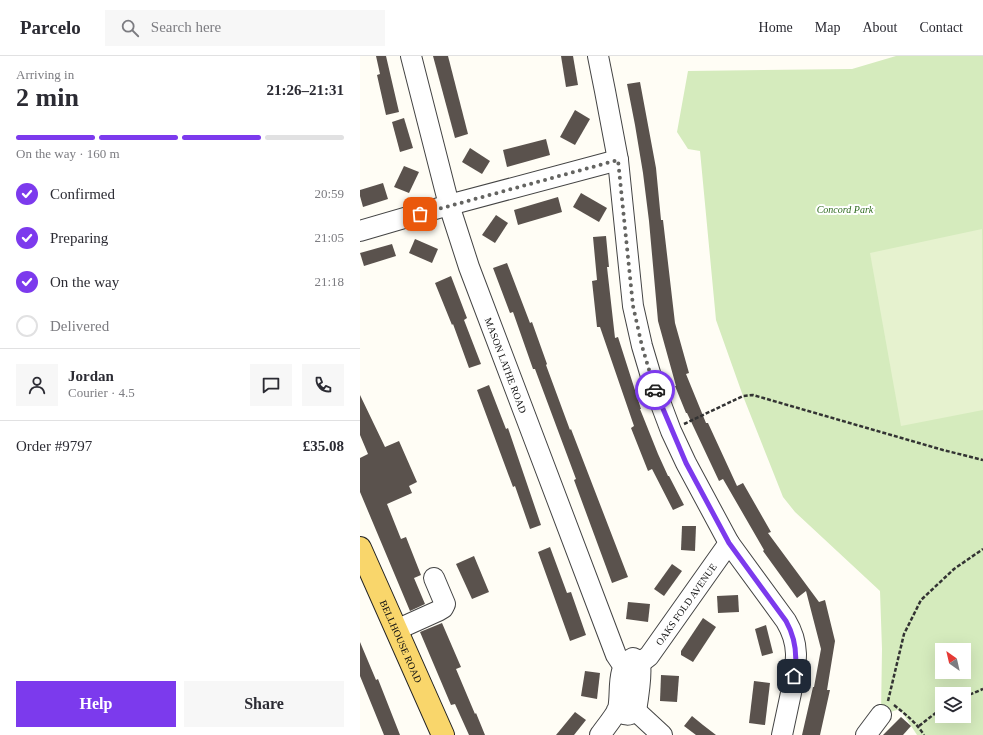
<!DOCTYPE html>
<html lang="en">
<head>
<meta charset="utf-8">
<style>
  :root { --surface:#fff; --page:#f7f7f7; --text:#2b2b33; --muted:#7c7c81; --line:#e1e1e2; --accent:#7c3aed }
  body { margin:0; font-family:"Times New Roman",serif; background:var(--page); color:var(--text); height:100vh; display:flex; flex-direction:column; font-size:15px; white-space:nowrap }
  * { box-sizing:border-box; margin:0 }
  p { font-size:13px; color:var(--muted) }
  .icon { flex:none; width:22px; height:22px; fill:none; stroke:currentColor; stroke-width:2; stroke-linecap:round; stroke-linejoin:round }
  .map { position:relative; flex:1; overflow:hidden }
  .details { display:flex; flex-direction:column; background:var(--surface); width:360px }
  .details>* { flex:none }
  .needle { width:26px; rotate:326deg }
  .controls { position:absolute; left:575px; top:587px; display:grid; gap:8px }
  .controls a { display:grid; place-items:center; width:36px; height:36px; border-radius:0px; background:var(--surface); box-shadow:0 4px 16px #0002; font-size:20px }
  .pin { position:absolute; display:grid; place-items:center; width:34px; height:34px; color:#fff; margin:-17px; border-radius:8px; box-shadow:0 2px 6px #0006 }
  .courier { position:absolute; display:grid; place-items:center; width:40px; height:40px; margin:-20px; border:3px solid #7c3aed; border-radius:50%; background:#fff; color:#222; box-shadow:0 1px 5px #0007 }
  .head em { font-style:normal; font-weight:700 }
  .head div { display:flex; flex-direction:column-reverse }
  .head { display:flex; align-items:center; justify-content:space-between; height:68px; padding:0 16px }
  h1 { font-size:26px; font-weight:700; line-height:30px }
  .bar { display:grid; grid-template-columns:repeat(4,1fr); gap:6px 4px; align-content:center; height:48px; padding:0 16px }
  .bar i { height:5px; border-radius:3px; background:var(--line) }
  .bar .active { background:var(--accent) }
  .bar p { grid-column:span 4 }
  .line { display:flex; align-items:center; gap:10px; padding:0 16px; border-top:1px solid var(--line) }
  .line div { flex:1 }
  .round { display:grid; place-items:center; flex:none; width:42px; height:42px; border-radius:0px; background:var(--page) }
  ol { padding:0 16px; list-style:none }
  li { display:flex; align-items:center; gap:12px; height:44px }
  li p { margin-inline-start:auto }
  li .icon { padding:4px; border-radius:50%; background:var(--accent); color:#fff; stroke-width:4 }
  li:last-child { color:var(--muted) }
  li i { width:22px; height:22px; border:2px solid var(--line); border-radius:50% }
  .button { display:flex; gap:8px; margin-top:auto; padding:8px 16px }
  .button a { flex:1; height:46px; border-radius:0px; background:var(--accent); color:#fff; font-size:16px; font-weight:700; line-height:46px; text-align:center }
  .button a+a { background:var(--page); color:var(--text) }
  header { display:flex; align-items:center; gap:24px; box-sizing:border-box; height:56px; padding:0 20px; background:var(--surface); border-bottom:1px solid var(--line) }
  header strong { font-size:19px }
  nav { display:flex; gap:22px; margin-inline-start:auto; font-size:14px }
  .search { width:280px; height:36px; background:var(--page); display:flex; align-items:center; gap:10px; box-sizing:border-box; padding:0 14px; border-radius:0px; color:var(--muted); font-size:15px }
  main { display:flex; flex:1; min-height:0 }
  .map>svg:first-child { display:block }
</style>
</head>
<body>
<header>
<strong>Parcelo</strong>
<div class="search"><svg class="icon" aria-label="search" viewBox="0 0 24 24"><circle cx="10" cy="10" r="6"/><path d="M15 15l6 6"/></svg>Search here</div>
<nav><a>Home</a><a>Map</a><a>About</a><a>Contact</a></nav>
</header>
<main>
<section class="details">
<div class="head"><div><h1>2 min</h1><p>Arriving in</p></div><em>21:26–21:31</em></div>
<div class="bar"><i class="active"></i><i class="active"></i><i class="active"></i><i></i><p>On the way · 160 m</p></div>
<ol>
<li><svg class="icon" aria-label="check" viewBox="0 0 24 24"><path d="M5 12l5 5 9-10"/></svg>Confirmed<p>20:59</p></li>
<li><svg class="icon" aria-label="check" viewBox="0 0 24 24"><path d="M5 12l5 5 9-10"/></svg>Preparing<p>21:05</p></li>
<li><svg class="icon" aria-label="check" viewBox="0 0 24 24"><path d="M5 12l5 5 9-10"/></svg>On the way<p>21:18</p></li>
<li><i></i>Delivered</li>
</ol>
<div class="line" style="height:72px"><a class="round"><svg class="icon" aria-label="person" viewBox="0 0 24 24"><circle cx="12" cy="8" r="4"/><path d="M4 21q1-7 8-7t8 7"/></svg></a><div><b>Jordan</b><p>Courier · 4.5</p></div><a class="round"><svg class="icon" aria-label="chat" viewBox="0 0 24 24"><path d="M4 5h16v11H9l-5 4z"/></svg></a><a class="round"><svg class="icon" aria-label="phone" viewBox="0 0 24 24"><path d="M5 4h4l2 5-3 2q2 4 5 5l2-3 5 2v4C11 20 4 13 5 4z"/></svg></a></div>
<div class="line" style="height:52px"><div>Order #9797</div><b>£35.08</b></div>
<div class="button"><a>Help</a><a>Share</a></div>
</section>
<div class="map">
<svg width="623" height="679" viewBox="0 0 623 679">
  <rect width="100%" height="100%" fill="#fffdf5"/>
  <path fill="#d5ebbd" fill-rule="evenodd" d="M536,0H623V679H557L540,653L521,659L522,593L520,535L435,456L423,441L383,340L356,264L340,95L328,93L317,76L328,15L492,13ZM582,594H604V616H582ZM582,638H604V660H582Z"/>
  <path fill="#e6f2cf" d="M622,173L623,354L541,370L510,197Z"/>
  <g fill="#5a524d">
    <path d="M16,0H26L39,56L26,59L17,19L20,18Z"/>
    <path d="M73,0H88L108,78L95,82Z"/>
    <path d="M201,0H213L218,29L206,31Z"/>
    <path d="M280,26L296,112L301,164H303L315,267L329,317L326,318L346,367H348L377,430L383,427L411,476L408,477L459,546L465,544L475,585L467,634H470L460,679H442L453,631H454L461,593L446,535L437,542L403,495L404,494L363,423L359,425L327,357H326L315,330H316L298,265L289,165L283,117L275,69L267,28Z"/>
    <path d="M215,54L230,63L215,89L200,81Z"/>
    <path d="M44,62L53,92L40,96L32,66Z"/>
    <path d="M186,83L190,99L147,111L143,94Z"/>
    <path d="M110,92L130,105L122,118L102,106Z"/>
    <path d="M44,110L59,116L49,137L34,131Z"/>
    <path d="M23,127L28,143L3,151L0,140V134Z"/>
    <path d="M221,137L247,152L239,166L213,151Z"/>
    <path d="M198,141L202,156L158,169L154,154Z"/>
    <path d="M136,159L148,167L135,187L122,179Z"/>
    <path d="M246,180L249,211H247L255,282L258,281L281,353H280L298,398L308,420H309L324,449L313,454L292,413L288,415L271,372L274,370L240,271H237L232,225L237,224L233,181Z"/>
    <path d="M55,183L78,193L72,207L49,197Z"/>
    <path d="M32,188L36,200L4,210L0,197Z"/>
    <path d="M147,207L170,267L172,266L187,308L186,309L210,374L211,373L268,521L252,527L214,424L216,423L175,313H173L153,256L150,257L133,212Z"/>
    <path d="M91,220L107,262L104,264L121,308L109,312L93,268L92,269L75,227Z"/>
    <path d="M129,329L146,373L148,372L181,469L170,473L155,430L153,431L117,334Z"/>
    <path d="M0,339L25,391L39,385L57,426L49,430L52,437L27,448L41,483L46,481L61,519L54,522L65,548L50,555L0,436V402L8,398L0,379Z"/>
    <path d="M322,470H336L335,495L321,494Z"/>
    <path d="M190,491L207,537L211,536L226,579L210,585L178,496Z"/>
    <path d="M114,500L129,536L112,543L96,508Z"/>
    <path d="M312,508L322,515L304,540L294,533Z"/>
    <path d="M378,539L379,556L358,557L357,540Z"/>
    <path d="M268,546L290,548L288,566L266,563Z"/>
    <path d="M343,562L356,571L333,606L321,599V595Z"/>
    <path d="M82,567L101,611L96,613L115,658L116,657L125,679H109L95,648L91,649L60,576Z"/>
    <path d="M406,569L413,597L402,600L395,573Z"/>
    <path d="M0,586L16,624L18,623L40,679H24L0,620Z"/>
    <path d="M225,615L240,617L237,643L221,640Z"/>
    <path d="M301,619L319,620L317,646L300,645Z"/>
    <path d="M394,625L410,627L405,669L389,667Z"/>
    <path d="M215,656L226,664L214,679H196Z"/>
    <path d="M332,660L343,669L356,679H336L324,670Z"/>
    <path d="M541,661L551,670L543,679H523Z"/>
  </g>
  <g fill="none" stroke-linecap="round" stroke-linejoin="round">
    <g stroke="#444" stroke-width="22">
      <g id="minor">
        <path id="s1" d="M51,0L89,149L109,211L256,599L264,611"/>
        <path d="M238,0L245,35L258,104L273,250L282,290L293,327L311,375L326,407L369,487L426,565C441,590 436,609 431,637C428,651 425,665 422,679"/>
        <path d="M0,175L89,149L258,104"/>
        <path d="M36,574L78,555L83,552L85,548L74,522"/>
        <path id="s2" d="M280,607L289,600L369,487"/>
        <path d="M276,655L302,679"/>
        <path d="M240,679C245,672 255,660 258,653C262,637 255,610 273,602C276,603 279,605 280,608C282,619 278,643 276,655C269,660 265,660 257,654"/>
        <path d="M506,679L521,659"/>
      </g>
    </g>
    <g stroke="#222" stroke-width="24">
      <g id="major">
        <path id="s3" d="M0,492L83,679"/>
      </g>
    </g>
    <g stroke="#333" stroke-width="2.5" stroke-dasharray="4 2" stroke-linecap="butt">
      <path d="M324,368L383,340L393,339L583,394L623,404"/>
      <path d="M604,641L623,633"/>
      <path d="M528,645L544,578L561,544L594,513L623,493"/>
      <path d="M534,649C546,659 556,666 564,679"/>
      <path d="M559,670L582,652"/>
    </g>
    <use href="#minor" stroke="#fff" stroke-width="20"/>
    <use href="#major" stroke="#f9d66b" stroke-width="22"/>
  </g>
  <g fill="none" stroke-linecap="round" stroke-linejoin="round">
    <path stroke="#646461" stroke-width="4" stroke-dasharray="0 7.2" d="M60,158L258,104L273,250L282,290L295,334"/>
    <path stroke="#7c3aed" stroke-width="5" d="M295,334L326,407L369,487L426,565C436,583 438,600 434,620"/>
  </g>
  <g text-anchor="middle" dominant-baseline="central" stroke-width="4" stroke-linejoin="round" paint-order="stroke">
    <g font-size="10" font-style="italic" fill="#2f6b1f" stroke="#fff">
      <text x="485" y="153">Concord Park</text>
    </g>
    <g font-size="10" fill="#111" stroke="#fff">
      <text stroke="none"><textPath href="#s1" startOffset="324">MASON LATHE ROAD</textPath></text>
      <text stroke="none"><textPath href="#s2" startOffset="75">OAKS FOLD AVENUE</textPath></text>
      <text stroke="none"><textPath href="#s3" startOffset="102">BELLHOUSE ROAD</textPath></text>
    </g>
  </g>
</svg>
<div class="controls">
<a><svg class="needle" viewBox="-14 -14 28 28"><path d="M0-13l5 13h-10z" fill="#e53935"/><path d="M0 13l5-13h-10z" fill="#7c7c81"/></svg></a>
<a><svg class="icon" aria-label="layers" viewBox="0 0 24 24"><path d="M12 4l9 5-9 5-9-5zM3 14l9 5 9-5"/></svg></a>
</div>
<div class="pin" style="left:60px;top:158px;background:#ea580c"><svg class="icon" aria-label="bag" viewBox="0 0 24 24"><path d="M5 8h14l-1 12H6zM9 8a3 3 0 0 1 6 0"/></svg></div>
<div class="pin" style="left:434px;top:620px;background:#1f2937"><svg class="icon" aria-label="home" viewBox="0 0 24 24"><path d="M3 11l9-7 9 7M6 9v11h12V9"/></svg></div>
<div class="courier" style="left:295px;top:334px"><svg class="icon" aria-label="car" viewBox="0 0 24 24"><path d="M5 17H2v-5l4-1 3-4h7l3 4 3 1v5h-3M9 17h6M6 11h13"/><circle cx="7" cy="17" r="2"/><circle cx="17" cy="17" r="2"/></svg></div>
</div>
</main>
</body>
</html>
